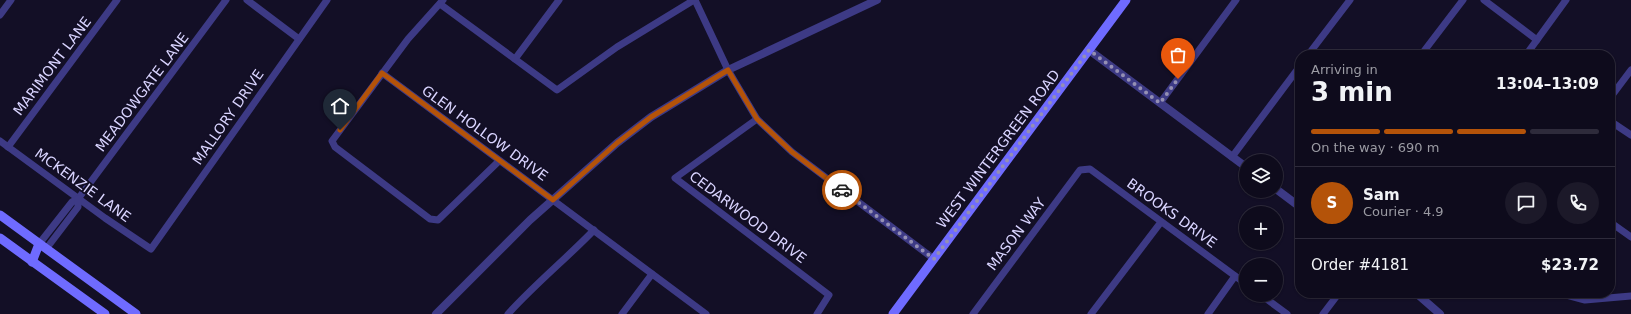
<!DOCTYPE html>
<html lang="en">
<head>
<meta charset="utf-8">
<style>
  :root { --surface:#0e0b1c; --page:#1c1929; --text:#f1f3f6; --muted:#9b9ba3; --line:#2e2b3b; --accent:#b45309 }
  body { margin:0; font-family:"DejaVu Sans",sans-serif; background:var(--page); color:var(--text); height:100vh; display:flex; flex-direction:column; font-size:15px; white-space:nowrap }
  * { box-sizing:border-box; margin:0 }
  p { font-size:13px; color:var(--muted) }
  .icon { flex:none; width:22px; height:22px; fill:none; stroke:currentColor; stroke-width:2; stroke-linecap:round; stroke-linejoin:round }
  .map { position:relative; flex:1; overflow:hidden }
  .drawer { position:absolute; left:1295px; top:50px; width:320px; height:248px; display:flex; flex-direction:column; background:var(--surface); border-radius:16px; box-shadow:0 1px 3px #0004,0 0 0 1px var(--line) }
  .drawer>* { flex:none }
  .buttons { position:absolute; left:1239px; top:154px; display:grid; gap:8px }
  .buttons a { display:grid; place-items:center; width:44px; height:44px; border-radius:50%; background:var(--surface); box-shadow:0 1px 3px #0004,0 0 0 1px var(--line); font-size:20px }
  .pin { position:absolute; display:grid; place-items:center; width:34px; height:34px; color:#fff; margin:-41px -17px; border-radius:50% 50% 50% 0; rotate:-45deg; box-shadow:0 0 4px #0007 }
  .pin .icon { rotate:45deg }
  .courier { position:absolute; display:grid; place-items:center; width:40px; height:40px; margin:-20px; border:3px solid #b45309; border-radius:50%; background:#fff; color:#222; box-shadow:0 1px 5px #0007 }
  .headline em { font-style:normal; font-weight:700 }
  .headline div { display:flex; flex-direction:column-reverse }
  .headline { display:flex; align-items:center; justify-content:space-between; height:68px; padding:0 16px }
  h1 { font-size:26px; font-weight:700; line-height:30px }
  .bar { display:grid; grid-template-columns:repeat(4,1fr); gap:6px 4px; align-content:center; height:48px; padding:0 16px }
  .bar i { height:5px; border-radius:3px; background:var(--line) }
  .bar .selected { background:var(--accent) }
  .bar p { grid-column:span 4 }
  .line { display:flex; align-items:center; gap:10px; padding:0 16px; border-top:1px solid var(--line) }
  .line div { flex:1 }
  .round { display:grid; place-items:center; flex:none; width:42px; height:42px; border-radius:21px; background:var(--page) }
  .map>svg:first-child { display:block }
</style>
</head>
<body>
<div class="map">
<svg width="1631" height="314" viewBox="0 0 1631 314">
  <rect width="100%" height="100%" fill="#130f26"/>
  <g fill="none" stroke-linecap="round" stroke-linejoin="round">
    <g stroke="#3d3a85" stroke-width="7">
      <path d="M247,0L299,39"/>
      <path d="M443,0L408,39L332,141L335,147L430,219L438,220L499,161"/>
      <path d="M695,0L728,70L757,119L792,152L934,259"/>
      <path d="M1484,0L1537,40"/>
      <path d="M440,4L557,90L617,47L694,0"/>
      <path d="M0,15L11,0"/>
      <path d="M1308,55L1350,0"/>
      <path d="M1421,55L1463,0"/>
      <path d="M1526,55L1566,0"/>
      <path d="M515,59L559,0"/>
      <path d="M382,73L706,314"/>
      <path d="M1610,98L1631,70"/>
      <path d="M1160,103L1236,0"/>
      <path d="M757,119L675,178L829,295L817,314"/>
      <path d="M1610,121L1631,135"/>
      <path d="M0,141L105,218L151,249L327,0"/>
      <path d="M8,147L117,0"/>
      <path d="M1232,157L1300,66"/>
      <path d="M1610,222L1631,237"/>
      <path d="M39,244L72,202L78,199L226,0"/>
      <path d="M46,249L78,207V199"/>
      <path d="M1559,293L1585,300L1631,296"/>
      <path d="M1261,295L1287,314"/>
      <path d="M508,314C535,284 566,259 594,230"/>
      <path d="M622,314L652,274"/>
      <path d="M973,314L1080,170L1090,169L1246,284"/>
      <path d="M1091,314L1161,222"/>
      <path d="M1208,314L1235,276"/>
      <path d="M1323,314L1339,293"/>
    </g>
    <g stroke="#3d3a85" stroke-width="8">
      <path d="M1089,50L1246,167"/>
      <path d="M1276,189L1300,207"/>
      <path d="M1416,293L1440,314"/>
      <path d="M436,314L530,220L617,143L651,117L728,70L877,0"/>
    </g>
    <g stroke="#6f6bff" stroke-width="9">
      <path d="M0,215L136,314"/>
      <path d="M0,238L105,314"/>
      <path d="M32,262L39,244"/>
      <path d="M893,314L1126,0"/>
    </g>
  </g>
  <g fill="none" stroke-linecap="round" stroke-linejoin="round">
    <path stroke="#948fb3" stroke-width="4" stroke-dasharray="0 7.2" d="M842,190L934,259L1089,50L1160,103L1178,79"/>
    <path stroke="#b45309" stroke-width="5" d="M340,130L382,73L553,200L617,143L651,117L728,70L757,119L792,152L842,190"/>
  </g>
  <g text-anchor="middle" dominant-baseline="central" stroke-width="3.5" stroke-linejoin="round" paint-order="stroke">
    <g font-size="14" fill="#d9d4ff" stroke="#130f26">
      <text transform="translate(52 66) rotate(-53)">MARIMONT LANE</text>
      <text transform="translate(142 92) rotate(-53)">MEADOWGATE LANE</text>
      <text transform="translate(228 117) rotate(-55)">MALLORY DRIVE</text>
      <text transform="translate(485 133) rotate(36)">GLEN HOLLOW DRIVE</text>
      <text transform="translate(998 149) rotate(-53)">WEST WINTERGREEN ROAD</text>
      <text transform="translate(83 185) rotate(36)">MCKENZIE LANE</text>
      <text transform="translate(1172 213) rotate(36)">BROOKS DRIVE</text>
      <text transform="translate(748 217) rotate(37)">CEDARWOOD DRIVE</text>
      <text transform="translate(1016 234) rotate(-53)">MASON WAY</text>
    </g>
  </g>
</svg>
<div class="buttons">
<a><svg class="icon" aria-label="layers" viewBox="0 0 24 24"><path d="M12 4l9 5-9 5-9-5zM3 14l9 5 9-5"/></svg></a>
<a>+</a>
<a>−</a>
</div>
<div class="pin" style="left:1178px;top:79px;background:#ea580c"><svg class="icon" aria-label="bag" viewBox="0 0 24 24"><path d="M5 8h14l-1 12H6zM9 8a3 3 0 0 1 6 0"/></svg></div>
<div class="pin" style="left:340px;top:130px;background:#1f2937"><svg class="icon" aria-label="home" viewBox="0 0 24 24"><path d="M3 11l9-7 9 7M6 9v11h12V9"/></svg></div>
<div class="courier" style="left:842px;top:190px"><svg class="icon" aria-label="car" viewBox="0 0 24 24"><path d="M5 17H2v-5l4-1 3-4h7l3 4 3 1v5h-3M9 17h6M6 11h13"/><circle cx="7" cy="17" r="2"/><circle cx="17" cy="17" r="2"/></svg></div>
<section class="drawer">
<div class="headline"><div><h1>3 min</h1><p>Arriving in</p></div><em>13:04–13:09</em></div>
<div class="bar"><i class="selected"></i><i class="selected"></i><i class="selected"></i><i></i><p>On the way · 690 m</p></div>
<div class="line" style="height:72px"><b class="round" style="background:var(--accent);color:#fff">S</b><div><b>Sam</b><p>Courier · 4.9</p></div><a class="round"><svg class="icon" aria-label="chat" viewBox="0 0 24 24"><path d="M4 5h16v11H9l-5 4z"/></svg></a><a class="round"><svg class="icon" aria-label="phone" viewBox="0 0 24 24"><path d="M5 4h4l2 5-3 2q2 4 5 5l2-3 5 2v4C11 20 4 13 5 4z"/></svg></a></div>
<div class="line" style="height:52px"><div>Order #4181</div><b>$23.72</b></div>
</section>
</div>
</body>
</html>
